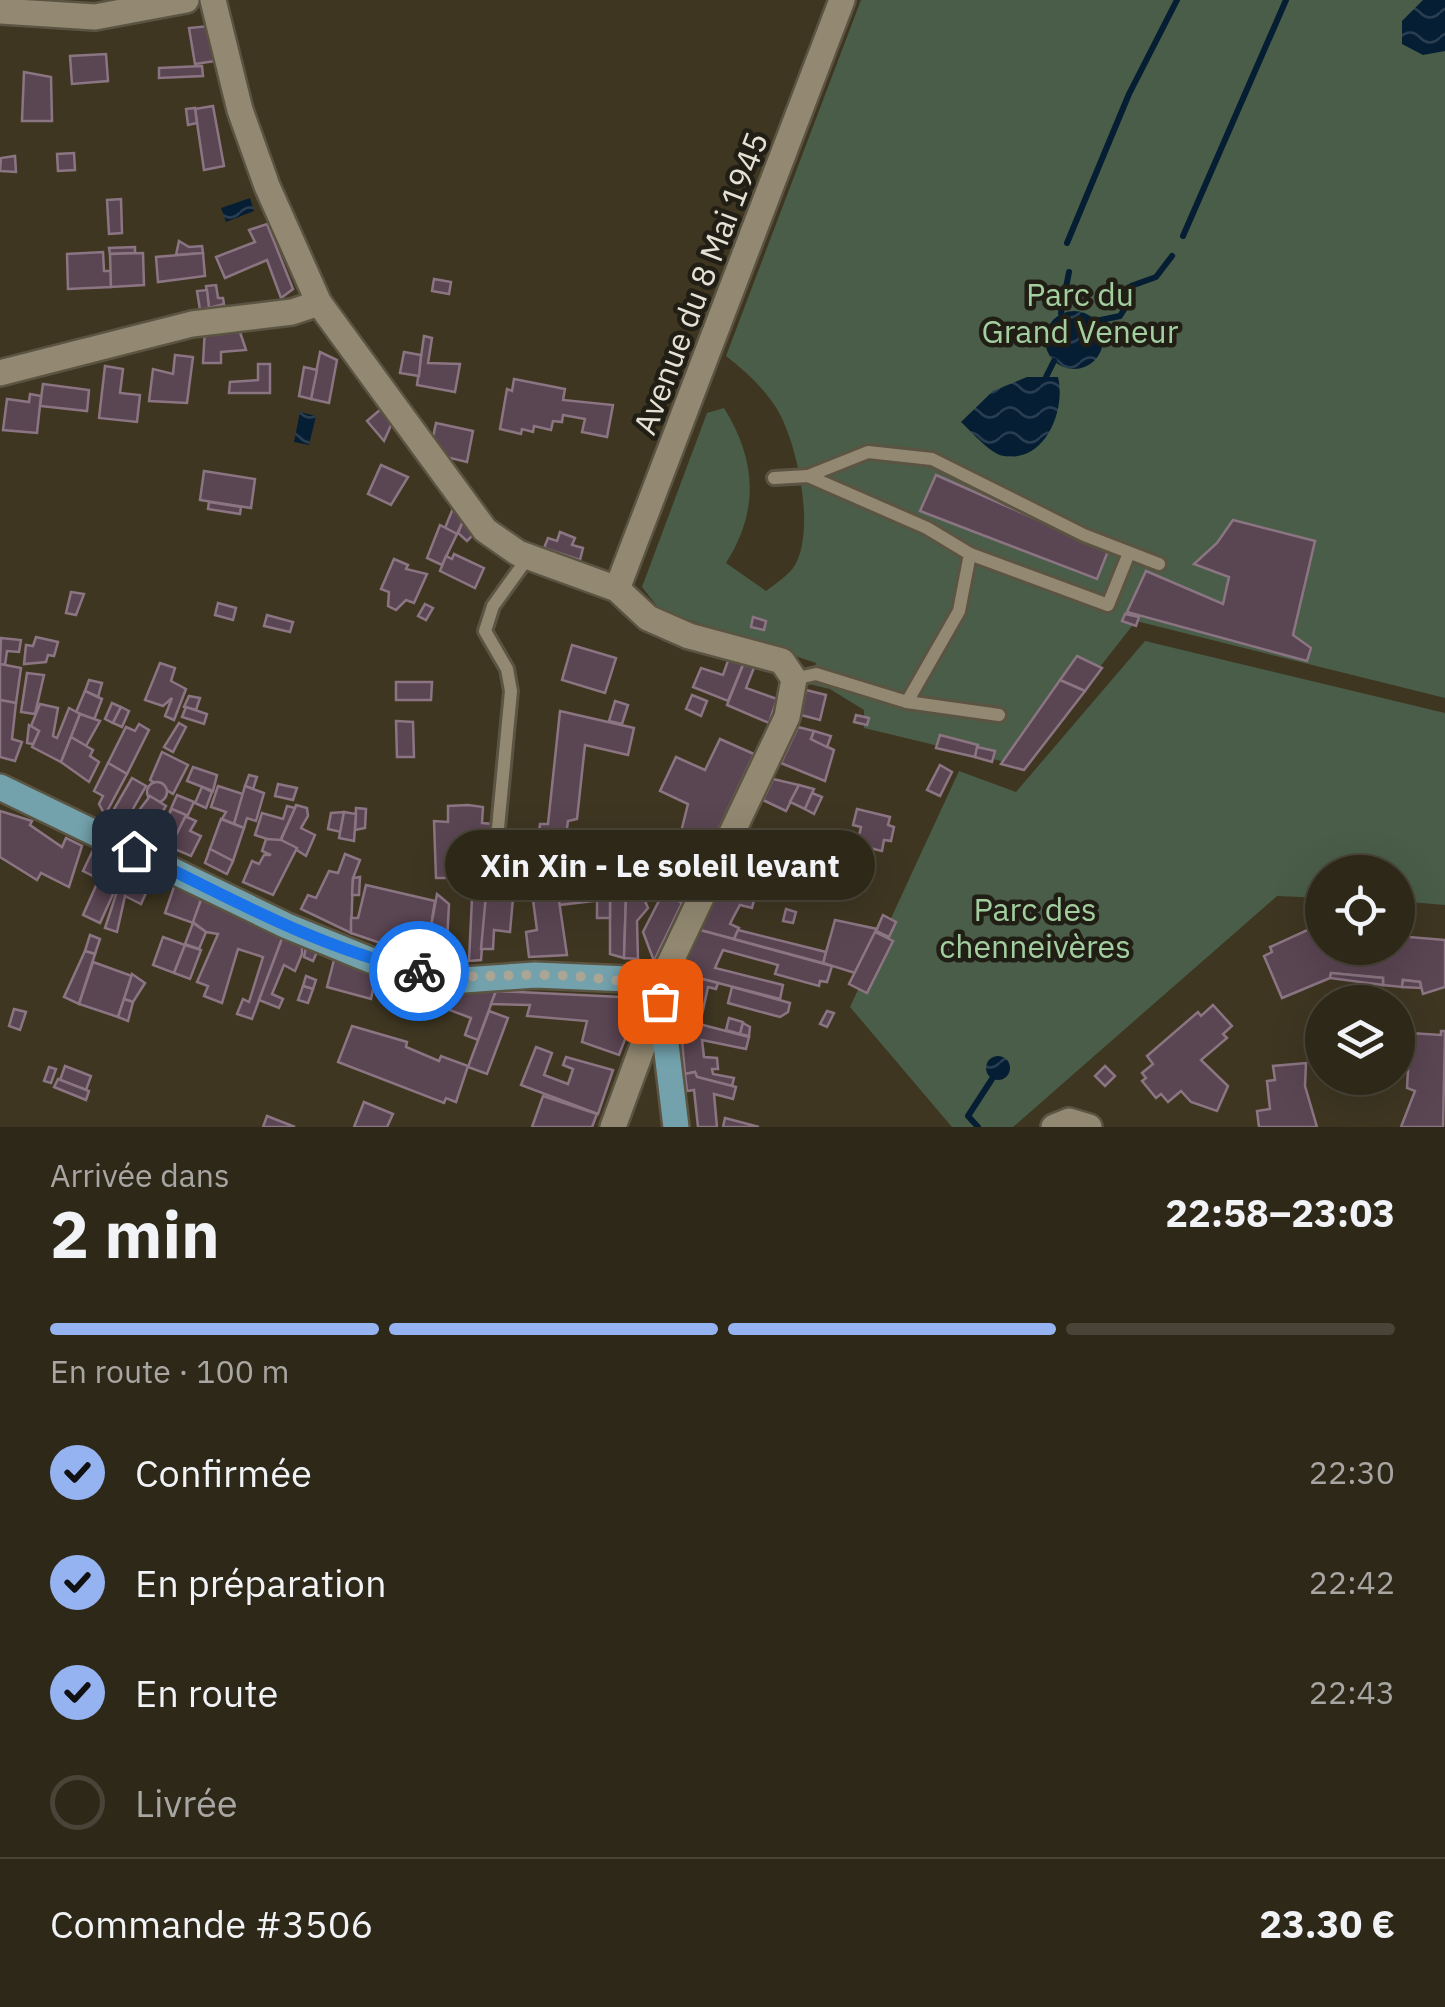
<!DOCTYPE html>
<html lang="fr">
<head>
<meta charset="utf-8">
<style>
  :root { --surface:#2e2819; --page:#363022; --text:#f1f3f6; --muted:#a7a6a2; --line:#494438; --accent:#95b2f1 }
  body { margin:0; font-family:"IBM Plex Sans",sans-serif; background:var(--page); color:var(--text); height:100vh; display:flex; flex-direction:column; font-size:38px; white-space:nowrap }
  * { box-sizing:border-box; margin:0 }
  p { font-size:32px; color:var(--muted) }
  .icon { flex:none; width:55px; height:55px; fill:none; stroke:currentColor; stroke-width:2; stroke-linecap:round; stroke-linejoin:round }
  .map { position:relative; height:1127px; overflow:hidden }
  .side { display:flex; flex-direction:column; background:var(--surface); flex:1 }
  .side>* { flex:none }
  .tools { position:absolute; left:1305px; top:855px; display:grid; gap:20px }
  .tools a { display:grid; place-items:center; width:110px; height:110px; border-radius:50%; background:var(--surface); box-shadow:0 10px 40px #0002,0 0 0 2px var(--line); font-size:50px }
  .pin { position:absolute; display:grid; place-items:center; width:85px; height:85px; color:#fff; margin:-42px; border-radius:20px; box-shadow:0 5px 15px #0006 }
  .courier { position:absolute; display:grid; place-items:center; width:100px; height:100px; margin:-50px; border:8px solid #1a73e8; border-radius:50%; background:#fff; color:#222; box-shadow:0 2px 12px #0007 }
  .bubble { position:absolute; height:70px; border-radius:35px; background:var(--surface); box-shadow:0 10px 40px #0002,0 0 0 2px var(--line); font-size:32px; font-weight:800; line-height:70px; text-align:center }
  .headline em { font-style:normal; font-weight:800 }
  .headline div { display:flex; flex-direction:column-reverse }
  .headline { display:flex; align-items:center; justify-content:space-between; height:170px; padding:0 50px }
  h1 { font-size:65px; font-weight:800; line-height:75px }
  .bar { display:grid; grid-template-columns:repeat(4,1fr); gap:15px 10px; align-content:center; height:120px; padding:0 50px }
  .bar i { height:12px; border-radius:8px; background:var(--line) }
  .bar .on { background:var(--accent) }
  .bar p { grid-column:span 4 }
  .line { display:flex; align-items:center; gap:25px; padding:0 50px; border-top:2px solid var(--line) }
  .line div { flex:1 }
  ol { padding:0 50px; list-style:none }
  li { display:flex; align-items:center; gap:30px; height:110px }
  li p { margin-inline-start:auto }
  li .icon { padding:10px; border-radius:50%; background:var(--accent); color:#111; stroke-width:4 }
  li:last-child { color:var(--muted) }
  li i { width:55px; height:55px; border:5px solid var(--line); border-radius:50% }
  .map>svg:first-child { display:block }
</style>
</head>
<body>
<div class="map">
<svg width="1445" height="1127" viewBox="0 0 1445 1127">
  <defs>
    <pattern id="water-waves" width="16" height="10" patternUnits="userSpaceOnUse" patternTransform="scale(2.5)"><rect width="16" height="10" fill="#051e33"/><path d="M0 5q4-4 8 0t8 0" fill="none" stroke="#293e50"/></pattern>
  </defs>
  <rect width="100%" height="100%" fill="#3e3621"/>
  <g fill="#495d48">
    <path d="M861,0H1445V698L1136,621L1022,766L864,728V710L830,689L809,684L816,663L660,610L642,587L707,413L724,408C757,461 759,511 726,563L766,591C775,584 789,575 795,565C816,529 797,439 775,406C762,386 745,371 726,356Z"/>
    <path d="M1145,641L1445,713V905L1398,901V872H1322V898L1277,896L1013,1127H952L850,1007L959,771L1016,792Z"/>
  </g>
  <g fill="url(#water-waves)">
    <path d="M1423,0H1445V51L1423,55L1402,44V21Z"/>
    <path d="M250,198L254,211L226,222L221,208Z"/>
    <circle cx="1074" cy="340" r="29"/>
    <path d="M1027,377H1058C1066,409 1046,463 1004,456C990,454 972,432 961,422L993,391Z"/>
    <path d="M300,412L316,416L309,445L294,442Z"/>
    <circle cx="998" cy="1068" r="12"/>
  </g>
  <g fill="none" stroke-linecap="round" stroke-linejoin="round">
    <g stroke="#051e33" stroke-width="6">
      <path d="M1183,236L1286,0"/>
      <path d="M1067,243L1129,94L1177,0"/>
      <path d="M1061,313L1069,272"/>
      <path d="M1096,321L1120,316L1130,300L1131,286L1156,277L1172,256"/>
      <path d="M1046,377L1054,361"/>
      <path d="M978,1127L968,1116L992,1079"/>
    </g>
  </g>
  <g fill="#5a4552" stroke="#8c7583" stroke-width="2.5">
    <path d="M209,26L215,61L195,64L189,28Z"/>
    <path d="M106,54L108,81L72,84L70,56Z"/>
    <path d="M202,66L203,76L159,78V68Z"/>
    <path d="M24,72L51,77L52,121H22Z"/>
    <path d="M213,106L224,166L204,170L195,109Z"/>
    <path d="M186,109L195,108L197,123L188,125Z"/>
    <path d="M74,153L75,170L58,171L57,154Z"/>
    <path d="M15,156L16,172L0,171L1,158Z"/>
    <path d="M121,199L122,233L109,234L107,200Z"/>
    <path d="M267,224L293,289L281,298L267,260L225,278L216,257L255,242L249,230Z"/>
    <path d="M179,241L189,247L202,246L203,253L176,255Z"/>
    <path d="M135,247V253L110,254L109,248Z"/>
    <path d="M103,252L104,271H111V287L68,289L67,254Z"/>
    <path d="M143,253L144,285L111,287L110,254Z"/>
    <path d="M203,253L205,276L158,282L156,257Z"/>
    <path d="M434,279L451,282L449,294L432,291Z"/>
    <path d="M216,285L218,298H223L224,304L209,308L206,286Z"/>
    <path d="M207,290L209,308L200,310L197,291Z"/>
    <path d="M205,328L239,329L246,350L221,352V363H203Z"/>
    <path d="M424,336L432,338L428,363L460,364L455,392L417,385Z"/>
    <path d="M320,352L337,360L329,403L311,399Z"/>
    <path d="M404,352L421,355L419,376L400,373Z"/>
    <path d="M175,355L193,357L187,403L149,401L153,369L173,374Z"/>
    <path d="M258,364H270V393H229L230,382L258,380Z"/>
    <path d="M105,366L123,369L120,393L140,395L137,422L99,418Z"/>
    <path d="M304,367L317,370L311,399L299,396Z"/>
    <path d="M514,379L565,389L563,400L613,405L607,437L582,432L585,419L563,415L562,422L553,421L551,430L534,426L533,432L522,429L521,434L500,429L507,389L512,391Z"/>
    <path d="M43,384L89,390L87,411L40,406Z"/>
    <path d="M30,394L41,396L37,433L3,430L7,399L29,402Z"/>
    <path d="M382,408L392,423L384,441L367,421Z"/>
    <path d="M436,423L473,431L467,462L446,457L433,437Z"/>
    <path d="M381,465L408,477L391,505L368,494Z"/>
    <path d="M204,471L255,479L251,508L200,500Z"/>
    <path d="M936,475L1108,551L1097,579L920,511Z"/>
    <path d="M209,502L241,507L240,514L208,509Z"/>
    <path d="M454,506L464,519L457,534L445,528Z"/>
    <path d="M464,519L475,533L467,541L458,533Z"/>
    <path d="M1233,520L1315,541L1293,635L1311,648L1307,661L1127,612L1146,571L1223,604L1229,577L1194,564L1217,543Z"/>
    <path d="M440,525L457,534L442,565L427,558Z"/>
    <path d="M560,532L575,538L572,545L583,548L580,560L544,548L548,538L557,541Z"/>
    <path d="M454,554L484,568L475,588L440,571L446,556L452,559Z"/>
    <path d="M394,559L408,565L406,569L427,574L414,603L406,600L396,610L388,606L389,592L381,589Z"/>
    <path d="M71,592L84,594L76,615L66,613Z"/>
    <path d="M218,603L236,608L233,620L215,615Z"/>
    <path d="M425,604L433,608L426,620L418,616Z"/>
    <path d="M1125,614L1139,617L1136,626L1122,621Z"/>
    <path d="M267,615L293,622L290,632L264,626Z"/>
    <path d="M753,617L766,621L764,630L751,627Z"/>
    <path d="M36,637L58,642L54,656L48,655L46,662L24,664L26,645L33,646Z"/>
    <path d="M1,638L21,640L19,652L7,651L5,665L0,664Z"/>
    <path d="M572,645L616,658L605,693L562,680Z"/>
    <path d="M730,655L745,660L728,701L693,687L701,668L723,675Z"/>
    <path d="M1077,656L1102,668L1085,691L1060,680Z"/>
    <path d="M745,660L755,665L746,688L777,699L769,723L727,705Z"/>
    <path d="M160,663L175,668L171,681L186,689L174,720L165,716L172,698L163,706L145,700Z"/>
    <path d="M0,664L21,668L16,703L0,700Z"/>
    <path d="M27,673L44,675L35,714L21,712Z"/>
    <path d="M89,680L102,683L98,697L85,691Z"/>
    <path d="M1060,680L1085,691L1024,770L1001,764Z"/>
    <path d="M396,682H432L431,700H396Z"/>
    <path d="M806,690L826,695L820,720L801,715Z"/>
    <path d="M85,691L102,699L94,720L76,712Z"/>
    <path d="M692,695L707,701L701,716L686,709Z"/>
    <path d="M189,696L200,698L196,710L184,707Z"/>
    <path d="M0,700L16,703L12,739L22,742L15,761L0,757Z"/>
    <path d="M615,701L628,705L622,724L609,721Z"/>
    <path d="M112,703L121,707L113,723L105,719Z"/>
    <path d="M40,704L58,708L53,736L57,738L69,708L80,714L61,762L32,747L39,731L31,726Z"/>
    <path d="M121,707L129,711L122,727L113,723Z"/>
    <path d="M186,707L207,714L204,724L182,717Z"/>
    <path d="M560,711L634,728L628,755L585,745L577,819L568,821L562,865L613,859V867L595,870L594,876L533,879L540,824H548Z"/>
    <path d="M80,714L100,721L86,746L71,737Z"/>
    <path d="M856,715L869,718L867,725L854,722Z"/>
    <path d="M396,721L413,722L414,757H397Z"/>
    <path d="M179,723L186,727L173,752L164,747Z"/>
    <path d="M139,724L149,730L127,774L108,763L126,727L135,731Z"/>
    <path d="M29,725L39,731L33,744L27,743Z"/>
    <path d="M798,727L814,731L811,739L834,750L825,781L781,763Z"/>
    <path d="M814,731L831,736L827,747L811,739Z"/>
    <path d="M940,735L978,745L975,757L936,748Z"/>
    <path d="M71,737L93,750L90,756L99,762L89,782L61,762Z"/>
    <path d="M720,739L754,754L702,864L682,854L687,844L679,840L688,804L660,791L676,757L705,770Z"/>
    <path d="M977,747L995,751L992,762L975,757Z"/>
    <path d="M162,752L188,765L173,794L150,780Z"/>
    <path d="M108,763L127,774L105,815L99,804L103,796L94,791Z"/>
    <path d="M940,765L952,772L940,796L927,790Z"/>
    <path d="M193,767L217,775L213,791L187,781Z"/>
    <path d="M249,775L257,777L253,789L245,786Z"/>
    <path d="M132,778L146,786L125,823L110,816Z"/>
    <path d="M773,779L799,785L786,811L763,800Z"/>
    <circle cx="157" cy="792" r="10"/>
    <path d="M278,784L297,788L293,800L275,796Z"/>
    <path d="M799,785L814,789L805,809L790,802Z"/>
    <path d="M218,786L243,794L234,824L222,819L226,812L211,807Z"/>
    <path d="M245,786L264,793L256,821L247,818L244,828L234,824Z"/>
    <path d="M202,787L212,792L206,808L195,803Z"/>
    <path d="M812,793L822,797L814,814L805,809Z"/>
    <path d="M177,795L194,802L187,817L196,821L190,831L201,836L191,856L170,847L186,815L170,811Z"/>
    <path d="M150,796L166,806L148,836L127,826Z"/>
    <path d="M296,805L307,808L308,816L301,828L315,835L306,856L281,840Z"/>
    <path d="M468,805L483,807L482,823L493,824L488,877L464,878V869H459V878H436L434,821L448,822V806Z"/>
    <path d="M287,806L295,808L279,843L255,835L262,813L283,819Z"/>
    <path d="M356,808L366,809L365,828L355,830Z"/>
    <path d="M172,809L186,815L170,847L155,839Z"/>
    <path d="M857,809L890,817L888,825L894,827L891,841L884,840L882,851L857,845L861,827L853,825Z"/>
    <path d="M0,811L32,821L30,825L62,847L66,838L82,846L69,887L41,873L37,880L0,857Z"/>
    <path d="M344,812L341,832L328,829L331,813Z"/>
    <path d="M344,812L356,814L354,841L339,838Z"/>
    <path d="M221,819L244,828L233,861L210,849Z"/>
    <path d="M749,829L794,841L795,853L772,851L770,860L738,851Z"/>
    <path d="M266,839L281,840L297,848L273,895L243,882L252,861L259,864L264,855H271L262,851Z"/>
    <path d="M654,845L669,850L663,867L650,861Z"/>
    <path d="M95,846L128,861L100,923L83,915L99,879L83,871Z"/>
    <path d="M210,849L233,861L227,874L205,863Z"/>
    <path d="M738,851L776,861L772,870L760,864L744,898L718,892Z"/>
    <path d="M345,854L360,860L353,878L351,933L301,909L308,895L316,898L329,871L338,873Z"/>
    <path d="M614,854L626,857V866L613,867Z"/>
    <path d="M682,854L702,864L694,881L674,871Z"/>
    <path d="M650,861L663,867L658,882L645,878Z"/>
    <path d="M626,866V896L624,958L610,954V899L559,905L556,880L594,876L595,870Z"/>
    <path d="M124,870L151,882L141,904L125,896L117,932L105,928Z"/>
    <path d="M674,871L694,881L684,903L663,893Z"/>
    <path d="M360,877L359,895H352L353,878Z"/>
    <path d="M473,877H488L481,960L469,961Z"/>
    <path d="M541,880H556L567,955L529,957L526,932L537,930L533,900L543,898Z"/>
    <path d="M175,884L202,897L193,923L165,913Z"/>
    <path d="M366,885L435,901L428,945L414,942L412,951L405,952L403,945L391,941L389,946L351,933V918H358Z"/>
    <path d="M718,892L754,900L752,908L740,905L734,916L730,924L739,928L734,939L700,930Z"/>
    <path d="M663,893L682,903L654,961L643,932Z"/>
    <path d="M437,894L449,904L446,961L425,959Z"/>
    <path d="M486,895L513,898L510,932L494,930L493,949H481Z"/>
    <path d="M626,896H643L648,908L637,921L638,959L624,958Z"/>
    <path d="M202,897L283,936L252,1019L237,1014L243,999L249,1002L263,957L238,949L222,1003L204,996L208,986L197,982L218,934L206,932L193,922Z"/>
    <path d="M610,899V918H597V901Z"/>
    <path d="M786,909L796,912L793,923L783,921Z"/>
    <path d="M883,915L896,922L889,937L876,931Z"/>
    <path d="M835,920L877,929L855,973L823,963Z"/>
    <path d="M193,923L206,932L199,949L185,944Z"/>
    <path d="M1314,927L1322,928V948H1398V936L1445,940V987L1423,994L1420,982L1403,980L1402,987L1383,985V978L1331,973L1330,978L1282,998L1264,956L1272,952L1270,947Z"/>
    <path d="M700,930L832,966L827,982L820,981L819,986L775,974L778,965L723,950L715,968L783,985L780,999L679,973Z"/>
    <path d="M738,930L826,952L823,963L734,939Z"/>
    <path d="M875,932L893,941L867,993L849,984Z"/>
    <path d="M90,935L100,939L95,954L85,951Z"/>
    <path d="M283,936L302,944V954L295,971L284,965L272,994L283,999L279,1008L259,1000Z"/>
    <path d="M163,937L185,945L174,973L153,965Z"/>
    <path d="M414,942L428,945L425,959L405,952L412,951Z"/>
    <path d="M185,945L201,950L190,979L174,973Z"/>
    <path d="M306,947L317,952L313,961L304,957Z"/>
    <path d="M85,951L95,954L79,1004L64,997Z"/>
    <path d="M334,960L377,971L371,999L327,987Z"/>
    <path d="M93,962L132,976L118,1017L79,1004Z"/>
    <path d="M679,973L718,983L716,989L708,987L700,1024L680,1019Z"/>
    <path d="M1331,973L1383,978V985L1330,978Z"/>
    <path d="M132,974L145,983L133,1002L124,999Z"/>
    <path d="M306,976L316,980L313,989L303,986Z"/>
    <path d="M1403,980L1420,982L1421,988L1402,987Z"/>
    <path d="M303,986L313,989L308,1003L298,1000Z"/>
    <path d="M732,987L790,1003L788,1012L780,1017L728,1003Z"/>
    <path d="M454,991H496L478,1040L465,1035L471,1018L447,1009Z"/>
    <path d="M496,991L621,997L634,1016L619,1055L582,1042L587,1021L527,1016L530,1005L491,1004Z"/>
    <path d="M124,999L133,1002L128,1021L118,1017Z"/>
    <path d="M1213,1005L1232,1026L1223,1034L1227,1038L1201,1060L1228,1086L1217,1111L1191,1102L1181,1091L1168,1102L1161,1094L1156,1098L1142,1081L1146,1078L1142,1073L1153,1064L1147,1056L1198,1012L1201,1016Z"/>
    <path d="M14,1009L26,1012L20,1030L9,1026Z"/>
    <path d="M489,1011L508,1018L487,1074L468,1067Z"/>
    <path d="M827,1011L834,1013L827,1027L820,1024Z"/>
    <path d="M729,1018L743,1022L740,1034L726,1030Z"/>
    <path d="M680,1019L749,1037L746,1049L702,1040L704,1057L717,1058L718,1069H712L713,1074L734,1078L732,1086L697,1077L695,1072L685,1074Z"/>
    <path d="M743,1023L750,1027L749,1036L740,1034Z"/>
    <path d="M352,1026L407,1042L406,1047L439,1061L441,1056L468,1066L456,1102L446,1098L444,1103L338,1062Z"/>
    <path d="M1441,1031H1445L1443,1127H1401L1415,1091L1407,1088L1410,1033L1441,1035Z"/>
    <path d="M536,1047L552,1053L544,1075L568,1084L573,1069L563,1065L566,1057L613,1070L598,1114L521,1085Z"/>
    <path d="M1306,1063L1305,1086L1317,1127H1259L1257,1111L1270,1109L1267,1081L1275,1080L1273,1066Z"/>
    <path d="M65,1066L91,1076L86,1090L60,1080Z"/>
    <path d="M1105,1066L1115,1076L1105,1086L1095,1076Z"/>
    <path d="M49,1067L56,1069L51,1083L44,1081Z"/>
    <path d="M695,1072L697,1077L736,1087L733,1099L714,1094L717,1127H698L694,1090L687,1091L685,1074Z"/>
    <path d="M58,1079L89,1091L86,1100L54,1087Z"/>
    <path d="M543,1096L597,1114L592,1127H532Z"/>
    <path d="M364,1102L393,1114L387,1127H354Z"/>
    <path d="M267,1116L295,1127H263Z"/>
    <path d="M725,1118L759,1127H723Z"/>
  </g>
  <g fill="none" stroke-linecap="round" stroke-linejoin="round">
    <g stroke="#5b5442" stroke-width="18">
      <g id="lane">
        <path d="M808,476L868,452L932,459L1084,535L1159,564"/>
        <path d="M774,478L808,476L927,528L970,554L959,611L907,702L816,674L794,679"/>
        <path d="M970,554L1108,605L1129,553"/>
        <path d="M907,702L999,715"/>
        <path d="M494,870L511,691L507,669L485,631L493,606L529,556"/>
      </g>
    </g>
    <g stroke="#5b5442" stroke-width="30">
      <g id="street">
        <path d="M213,0L240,110L267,186L319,303L485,530L518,553L617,589L648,618L689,636L782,661L794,679L787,717L659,986L649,1029L613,1127"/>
        <path d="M0,11L95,17L186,0"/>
        <path d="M0,373L192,324L292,312L319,303"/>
        <path d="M617,589L842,0"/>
        <path d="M1054,1127L1069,1121L1089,1127"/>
      </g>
    </g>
    <g stroke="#5b5442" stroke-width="30">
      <path id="primary" d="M0,787L287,926L370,960L464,980L535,975L628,979L659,986L676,1127"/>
    </g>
    <use href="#lane" stroke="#938972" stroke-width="12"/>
    <use href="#street" stroke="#938972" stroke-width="25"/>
    <use href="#primary" stroke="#73a2ad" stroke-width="25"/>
  </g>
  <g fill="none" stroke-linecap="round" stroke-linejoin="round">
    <path stroke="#aba596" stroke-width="10" stroke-dasharray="0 18" d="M419,971C465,980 490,975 535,975C577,974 618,981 659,986L660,1001"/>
    <path stroke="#1a73e8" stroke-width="12" d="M134,851C227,897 318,948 419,971"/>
  </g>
  <g text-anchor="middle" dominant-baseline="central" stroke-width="9" stroke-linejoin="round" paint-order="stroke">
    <g font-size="32" fill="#e6e1d5" stroke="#211e15">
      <text transform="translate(700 283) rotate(-69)">Avenue du 8 Mai 1945</text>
    </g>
    <g font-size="32" fill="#a3cfa0" stroke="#211e15">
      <text x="1080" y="294">Parc du<tspan x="1080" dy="37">Grand Veneur</tspan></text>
      <text x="1035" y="909">Parc des<tspan x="1035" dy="37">chenneivères</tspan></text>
    </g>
  </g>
</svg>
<div class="tools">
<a><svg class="icon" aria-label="locate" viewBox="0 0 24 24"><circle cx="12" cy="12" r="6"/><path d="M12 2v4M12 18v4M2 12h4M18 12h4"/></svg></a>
<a><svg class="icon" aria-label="layers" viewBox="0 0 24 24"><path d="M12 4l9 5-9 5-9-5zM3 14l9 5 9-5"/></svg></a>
</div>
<div class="pin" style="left:660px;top:1001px;background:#ea580c"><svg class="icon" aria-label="bag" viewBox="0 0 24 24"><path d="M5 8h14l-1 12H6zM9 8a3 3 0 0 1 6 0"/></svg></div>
<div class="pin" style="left:134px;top:851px;background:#1f2937"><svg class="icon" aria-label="home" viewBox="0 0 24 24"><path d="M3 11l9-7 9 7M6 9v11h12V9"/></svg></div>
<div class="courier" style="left:419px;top:971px"><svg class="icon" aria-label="bike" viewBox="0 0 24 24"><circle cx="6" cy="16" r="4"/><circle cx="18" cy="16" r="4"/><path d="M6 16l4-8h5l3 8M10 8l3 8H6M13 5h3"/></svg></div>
<div class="bubble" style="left:445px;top:830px;width:430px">Xin Xin - Le soleil levant</div>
</div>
<section class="side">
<div class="headline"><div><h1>2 min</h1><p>Arrivée dans</p></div><em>22:58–23:03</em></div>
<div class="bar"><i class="on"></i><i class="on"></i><i class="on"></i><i></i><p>En route · 100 m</p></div>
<ol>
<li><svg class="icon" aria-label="check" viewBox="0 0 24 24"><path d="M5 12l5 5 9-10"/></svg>Confirmée<p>22:30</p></li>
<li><svg class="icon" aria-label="check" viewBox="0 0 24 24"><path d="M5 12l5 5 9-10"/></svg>En préparation<p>22:42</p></li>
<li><svg class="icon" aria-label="check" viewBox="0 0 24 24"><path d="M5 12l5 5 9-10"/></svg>En route<p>22:43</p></li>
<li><i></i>Livrée</li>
</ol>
<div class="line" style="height:130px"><div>Commande #3506</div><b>23.30 €</b></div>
</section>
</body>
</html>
